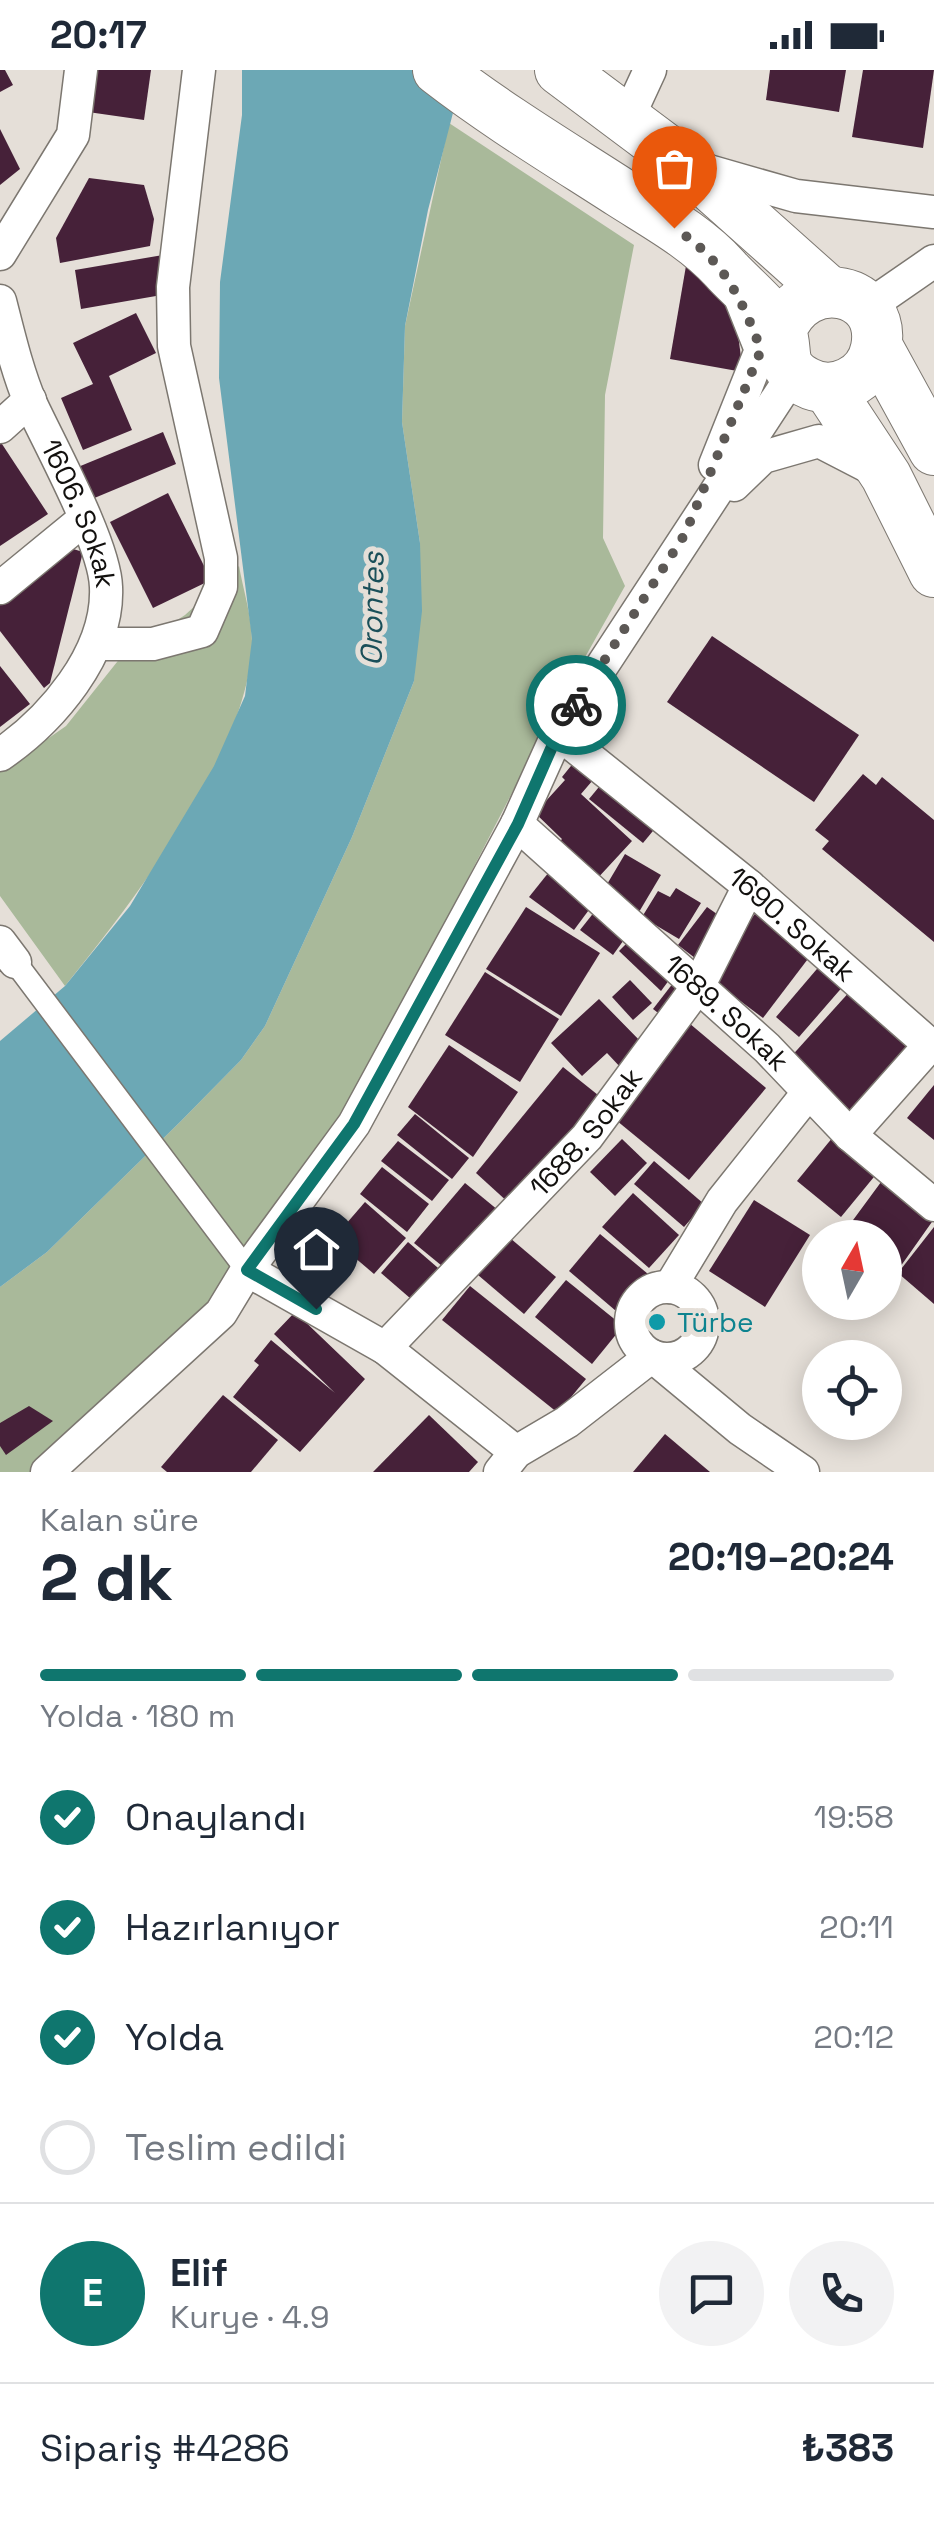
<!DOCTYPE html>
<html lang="tr">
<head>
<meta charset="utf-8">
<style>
  :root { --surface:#fff; --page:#f2f2f3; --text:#1f2937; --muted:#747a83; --line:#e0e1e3; --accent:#0f766e }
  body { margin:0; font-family:"Space Grotesk",sans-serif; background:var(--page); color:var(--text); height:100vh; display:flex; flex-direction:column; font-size:38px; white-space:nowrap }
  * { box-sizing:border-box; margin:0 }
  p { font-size:32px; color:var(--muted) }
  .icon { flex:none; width:55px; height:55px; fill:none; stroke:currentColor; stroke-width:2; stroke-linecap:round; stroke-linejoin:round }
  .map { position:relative; height:1402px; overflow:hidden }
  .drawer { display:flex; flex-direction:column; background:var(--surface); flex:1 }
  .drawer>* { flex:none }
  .needle { width:65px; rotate:9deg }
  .fabs { position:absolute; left:802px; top:1150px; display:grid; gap:20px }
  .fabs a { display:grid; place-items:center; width:100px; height:100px; border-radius:50%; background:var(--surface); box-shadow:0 5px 25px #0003; font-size:50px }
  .pin { position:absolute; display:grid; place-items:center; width:85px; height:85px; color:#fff; margin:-102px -42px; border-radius:50% 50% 50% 0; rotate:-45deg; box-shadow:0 0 10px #0007 }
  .pin .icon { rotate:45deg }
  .courier { position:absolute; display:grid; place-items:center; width:100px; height:100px; margin:-50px; border:8px solid #0f766e; border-radius:50%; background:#fff; color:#222; box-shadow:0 2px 12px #0007 }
  .summary em { font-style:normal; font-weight:600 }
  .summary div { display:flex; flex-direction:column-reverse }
  .summary { display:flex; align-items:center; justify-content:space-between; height:170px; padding:0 40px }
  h1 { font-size:65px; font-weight:600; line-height:75px }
  .bar { display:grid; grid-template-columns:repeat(4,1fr); gap:15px 10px; align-content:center; height:120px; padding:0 40px }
  .bar i { height:12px; border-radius:8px; background:var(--line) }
  .bar .on { background:var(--accent) }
  .bar p { grid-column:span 4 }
  .line { display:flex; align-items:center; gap:25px; padding:0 40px; border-top:2px solid var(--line) }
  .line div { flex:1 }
  .round { display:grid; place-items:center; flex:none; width:105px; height:105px; border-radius:52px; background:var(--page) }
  ol { padding:0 40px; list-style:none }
  li { display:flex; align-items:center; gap:30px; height:110px }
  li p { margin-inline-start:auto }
  li .icon { padding:10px; border-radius:50%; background:var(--accent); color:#fff; stroke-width:4 }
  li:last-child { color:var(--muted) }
  li i { width:55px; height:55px; border:5px solid var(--line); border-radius:50% }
  .status { display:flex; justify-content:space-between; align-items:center; height:70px; padding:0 50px; background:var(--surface); direction:ltr }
  .status svg { height:28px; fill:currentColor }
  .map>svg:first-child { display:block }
</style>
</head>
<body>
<div class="status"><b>20:17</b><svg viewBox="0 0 49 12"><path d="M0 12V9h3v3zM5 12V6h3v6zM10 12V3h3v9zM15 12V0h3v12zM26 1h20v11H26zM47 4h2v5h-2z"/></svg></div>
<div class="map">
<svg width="934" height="1402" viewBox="0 0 934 1402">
  <rect width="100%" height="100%" fill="#e5dfd8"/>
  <g fill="#a9b99a">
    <path d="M449,53L634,175L605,325L603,468L625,516L547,655L367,1004L221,1243L47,1402H0V1217L47,1182L181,1051L241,990L265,956L352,767L414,611L420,473L402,352L405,256Z"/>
    <path d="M239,496C243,519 252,547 252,571C251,680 132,833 65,916L0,826V702L66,656L121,587L185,545Z"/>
  </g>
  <path fill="#6ca8b5" d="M242,0H464L428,140L405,256L402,352L420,473L422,541L414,611L352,767L265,956L241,990L181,1051L47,1182L0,1217V971L65,916L130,836L214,696L245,626L252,569L219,308L220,212L242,45Z"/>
  <g fill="#462139">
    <path d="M0,0H5L13,15L0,22Z"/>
    <path d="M94,0H151L144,50L88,42Z"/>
    <path d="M770,0H846L839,42L766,30Z"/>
    <path d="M863,0H934L923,78L852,67Z"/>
    <path d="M0,59L20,99L0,115Z"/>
    <path d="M89,108L144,115L154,149L150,176L60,193L56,168Z"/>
    <path d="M163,185L156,226L81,239L75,200Z"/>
    <path d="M687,190L734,235L743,302L670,289Z"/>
    <path d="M136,243L156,283L109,306L132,360L83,380L61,328L93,314L73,273Z"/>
    <path d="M163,362L176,394L92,429L78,397Z"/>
    <path d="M0,371L48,444L0,476Z"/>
    <path d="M168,423L211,510L153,538L110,452Z"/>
    <path d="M70,478L83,482L50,613L44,618L0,561V534Z"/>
    <path d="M712,566L859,665L814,732L667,632Z"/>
    <path d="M0,596L30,634L0,657Z"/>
    <path d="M579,686L599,703L581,724L632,771L595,811L552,780L562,769L535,743L565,710L562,707Z"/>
    <path d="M863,704L876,715L882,707L934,750V872L822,779L829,771L815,760Z"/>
    <path d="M608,706L662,750L643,773L589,729Z"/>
    <path d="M625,784L661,805L639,842L603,821Z"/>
    <path d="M553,797L597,829L574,860L529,827Z"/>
    <path d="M676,818L701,833L679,869L642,847L658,821L670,827Z"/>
    <path d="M599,836L631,860L613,885L580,860Z"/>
    <path d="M761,836L817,877L763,948L707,906Z"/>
    <path d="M526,837L600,883L561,946L486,899Z"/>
    <path d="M707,837L724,849L695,888L678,875Z"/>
    <path d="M633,867L675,902L661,921L619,881Z"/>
    <path d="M822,893L845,914L799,967L776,947Z"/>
    <path d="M485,902L559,949L520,1012L445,965Z"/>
    <path d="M677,908L690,919L666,949L653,939Z"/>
    <path d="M630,910L652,933L633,950L612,927Z"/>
    <path d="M852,919L914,974L850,1046L788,990Z"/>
    <path d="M599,929L645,976L622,999L607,983L582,1006L551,973Z"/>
    <path d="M689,953L766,1018L689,1110L611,1046Z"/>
    <path d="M449,975L518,1022L473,1087L408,1037Z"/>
    <path d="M563,997L603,1029L511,1135L476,1103Z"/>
    <path d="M934,1015V1070L907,1048Z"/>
    <path d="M415,1044L469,1088L452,1109L397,1065Z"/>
    <path d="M833,1067L878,1102L841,1147L797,1111Z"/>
    <path d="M622,1069L647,1093L615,1126L590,1102Z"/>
    <path d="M398,1071L449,1110L432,1131L381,1091Z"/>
    <path d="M654,1091L704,1134L684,1157L634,1114Z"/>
    <path d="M382,1097L429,1134L407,1162L360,1124Z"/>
    <path d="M884,1108L934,1149L898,1200L885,1190V1168H853L845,1161Z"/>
    <path d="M465,1113L504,1145L453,1205L414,1173Z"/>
    <path d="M633,1123L679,1165L649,1198L602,1157Z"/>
    <path d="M754,1130L810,1165L765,1237L709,1201Z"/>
    <path d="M365,1132L406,1168L374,1204L333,1169Z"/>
    <path d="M934,1157V1234L898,1203Z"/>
    <path d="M600,1164L648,1204L616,1241L569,1201Z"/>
    <path d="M510,1168L556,1207L524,1244L478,1205Z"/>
    <path d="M408,1172L445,1204L418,1235L381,1203Z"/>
    <path d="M566,1210L623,1256L592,1294L535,1247Z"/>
    <path d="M470,1216L586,1309L558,1343L442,1250Z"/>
    <path d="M295,1242L365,1309L300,1382L233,1327L259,1295L254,1291L271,1270L335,1323L274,1264Z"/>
    <path d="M223,1325L278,1370L251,1402H167L161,1397Z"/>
    <path d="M29,1336L53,1351L6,1385L0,1376V1353Z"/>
    <path d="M429,1345L478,1392L469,1402H373Z"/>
    <path d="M665,1364L710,1402H633Z"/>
  </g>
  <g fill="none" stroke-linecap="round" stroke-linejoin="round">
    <g stroke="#7c7770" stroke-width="25">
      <path id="pedestrian" d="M15,892L247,1200"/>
    </g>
    <g stroke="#7c7770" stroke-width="35">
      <g id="minor">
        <path d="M626,52L650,0"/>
        <path d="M698,98L796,126L934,142"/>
        <path d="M0,184L73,65L81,0"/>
        <path id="s1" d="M0,231C9,266 17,301 31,334C51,377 105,475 106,517C109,584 51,650 0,685"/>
        <path d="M866,238L934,191"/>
        <path d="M0,357L30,330"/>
        <path d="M715,395L761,280L740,227"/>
        <path d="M734,415L763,387L819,371L879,402"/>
        <path d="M0,518L83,450"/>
        <path d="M98,574H153L202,561L221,517V488L174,276L173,217L199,0"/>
        <path id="s2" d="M558,663L749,816L930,975L850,1065"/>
        <path id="s3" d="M517,754L767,978L850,1065L934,1135"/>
        <path d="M0,872L15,892"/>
        <path d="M247,1200L385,1278L516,1382"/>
        <path d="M670,1217L722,1131L808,1023"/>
        <circle cx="667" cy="1253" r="36"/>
        <path id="s4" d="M385,1278L587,1067L699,915L749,816"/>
        <path d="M47,1402L221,1243L247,1200L354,1054L517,754L558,663L794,303"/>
        <path d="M500,1402L516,1382L567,1352L652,1286L740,1359L803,1402"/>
      </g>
    </g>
    <g stroke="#7c7770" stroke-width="52">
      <g id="primary">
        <path d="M438,0C496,45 559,83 621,123C657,146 696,167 725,199C737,213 775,245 781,261C789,282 777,296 806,312C834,327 870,310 876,278C888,217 804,199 781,261"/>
        <path d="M560,0L687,95L828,221"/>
        <path d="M877,276L934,380"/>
        <path d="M828,318L886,406L934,502"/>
      </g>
    </g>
    <use href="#pedestrian" stroke="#fff" stroke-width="22"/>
    <use href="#minor" stroke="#fff" stroke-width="32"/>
    <use href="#primary" stroke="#fff" stroke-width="50"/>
  </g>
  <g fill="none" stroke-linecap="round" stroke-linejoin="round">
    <path stroke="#5c5855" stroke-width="10" stroke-dasharray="0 18" d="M576,635L685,464L761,280C741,227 723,189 674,158"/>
    <path stroke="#0f766e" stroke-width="12" d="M316,1239L247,1200L354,1054L518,754L558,663L576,635"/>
  </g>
  <circle fill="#0f9aa8" stroke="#e5dfd8" stroke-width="4" cx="657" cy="1252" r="10"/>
  <g text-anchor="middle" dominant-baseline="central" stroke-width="10" stroke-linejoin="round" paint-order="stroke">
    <g font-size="28" fill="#12100e" stroke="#e5dfd8">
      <text stroke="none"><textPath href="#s1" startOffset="228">1606. Sokak</textPath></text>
      <text stroke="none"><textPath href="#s2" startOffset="302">1690. Sokak</textPath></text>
      <text stroke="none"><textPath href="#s3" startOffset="282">1689. Sokak</textPath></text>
      <text stroke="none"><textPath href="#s4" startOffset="295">1688. Sokak</textPath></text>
    </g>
    <g font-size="28" fill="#0d838f" stroke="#e5dfd8" text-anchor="start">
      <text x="677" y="1252">Türbe</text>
    </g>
    <g font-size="30" font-style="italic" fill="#1a4f59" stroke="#e5dfd8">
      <text transform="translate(372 539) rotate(-89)">Orontes</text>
    </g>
  </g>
</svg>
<div class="fabs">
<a><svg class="needle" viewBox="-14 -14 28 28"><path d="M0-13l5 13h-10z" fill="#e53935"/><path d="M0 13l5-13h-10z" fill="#747a83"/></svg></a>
<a><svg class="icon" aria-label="locate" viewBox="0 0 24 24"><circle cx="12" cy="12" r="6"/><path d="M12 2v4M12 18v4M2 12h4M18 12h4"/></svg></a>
</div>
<div class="pin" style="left:674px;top:158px;background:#ea580c"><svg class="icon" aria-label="bag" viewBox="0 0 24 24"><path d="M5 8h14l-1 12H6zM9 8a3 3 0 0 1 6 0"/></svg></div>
<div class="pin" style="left:316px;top:1239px;background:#1f2937"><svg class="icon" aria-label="home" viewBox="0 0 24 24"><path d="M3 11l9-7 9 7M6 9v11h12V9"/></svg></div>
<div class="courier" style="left:576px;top:635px"><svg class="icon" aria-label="bike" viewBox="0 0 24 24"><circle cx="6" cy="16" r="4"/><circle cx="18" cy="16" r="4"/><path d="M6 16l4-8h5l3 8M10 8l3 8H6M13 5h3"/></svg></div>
</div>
<section class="drawer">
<div class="summary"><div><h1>2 dk</h1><p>Kalan süre</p></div><em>20:19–20:24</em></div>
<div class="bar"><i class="on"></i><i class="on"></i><i class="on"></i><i></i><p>Yolda · 180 m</p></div>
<ol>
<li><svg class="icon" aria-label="check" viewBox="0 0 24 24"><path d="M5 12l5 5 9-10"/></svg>Onaylandı<p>19:58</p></li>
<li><svg class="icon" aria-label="check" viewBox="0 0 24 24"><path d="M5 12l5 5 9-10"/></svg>Hazırlanıyor<p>20:11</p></li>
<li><svg class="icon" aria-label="check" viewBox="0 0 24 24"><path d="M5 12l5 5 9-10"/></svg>Yolda<p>20:12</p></li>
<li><i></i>Teslim edildi</li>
</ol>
<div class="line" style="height:180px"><b class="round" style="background:var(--accent);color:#fff">E</b><div><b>Elif</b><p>Kurye · 4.9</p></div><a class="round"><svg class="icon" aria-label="chat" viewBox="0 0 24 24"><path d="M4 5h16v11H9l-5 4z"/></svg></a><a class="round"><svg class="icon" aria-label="phone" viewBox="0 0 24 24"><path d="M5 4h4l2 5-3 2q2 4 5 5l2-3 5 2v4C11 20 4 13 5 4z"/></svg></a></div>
<div class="line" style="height:130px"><div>Sipariş #4286</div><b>₺383</b></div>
</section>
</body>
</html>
